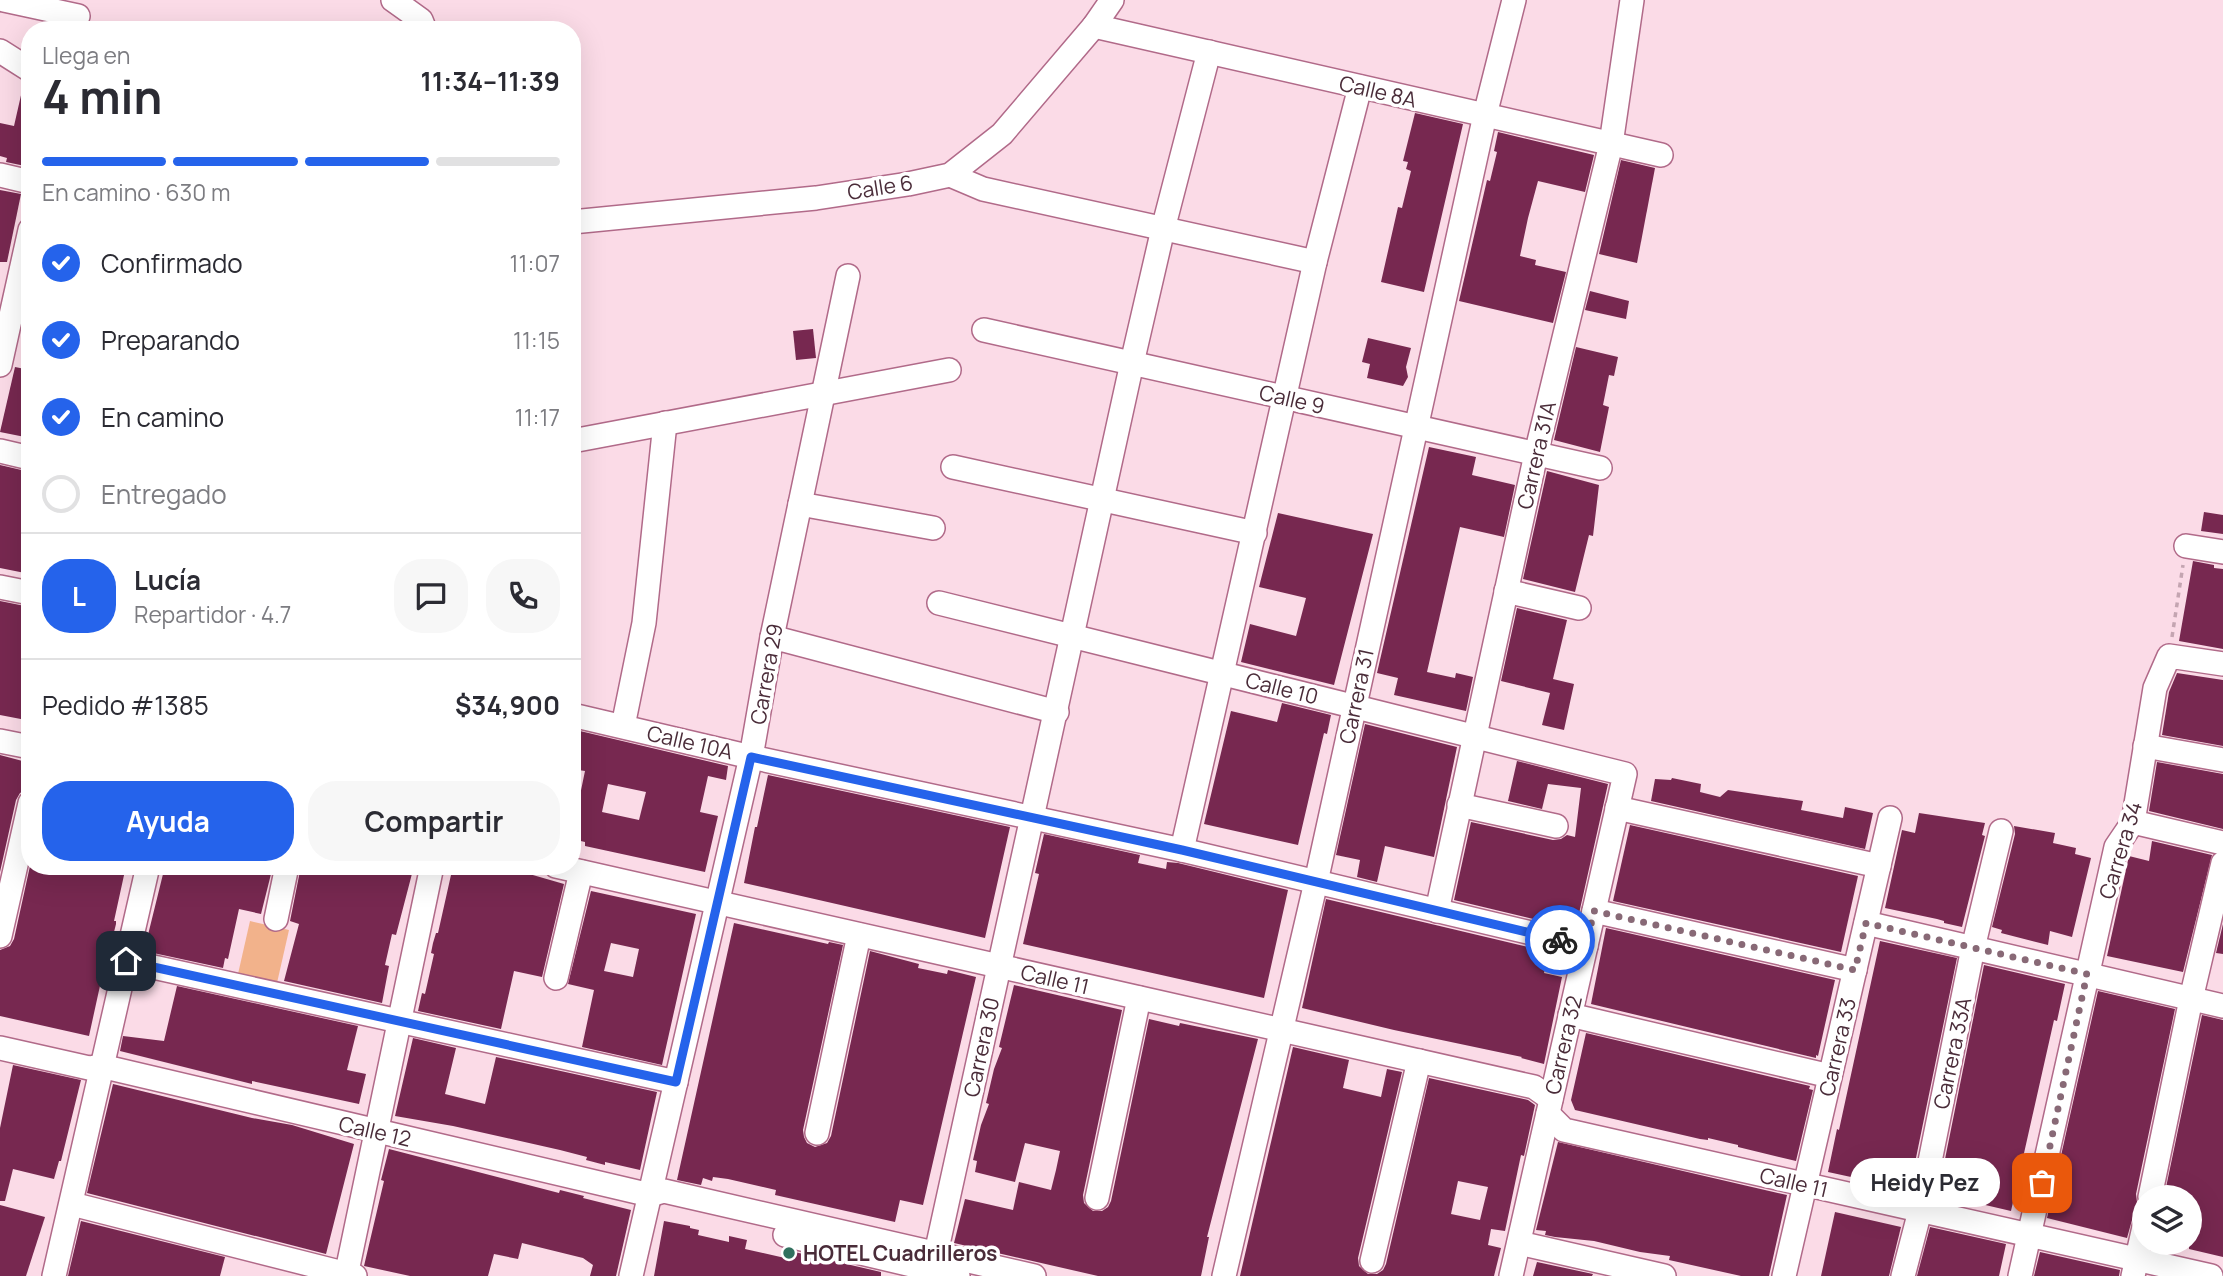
<!DOCTYPE html>
<html lang="es">
<head>
<meta charset="utf-8">
<style>
  :root { --surface:#fff; --page:#f7f7f7; --text:#2b2b33; --muted:#7c7c81; --line:#e1e1e2; --accent:#2563eb }
  body { margin:0; font-family:Manrope,sans-serif; background:var(--page); color:var(--text); height:100vh; display:flex; flex-direction:column; font-size:26px; white-space:nowrap }
  * { box-sizing:border-box; margin:0 }
  p { font-size:23px; color:var(--muted) }
  .icon { flex:none; width:38px; height:38px; fill:none; stroke:currentColor; stroke-width:2; stroke-linecap:round; stroke-linejoin:round }
  .map { position:relative; flex:1; overflow:hidden }
  .side { position:absolute; left:21px; top:21px; width:560px; height:854px; display:flex; flex-direction:column; background:var(--surface); border-radius:28px; box-shadow:0 7px 28px #0002 }
  .side>* { flex:none }
  .tools { position:absolute; left:2132px; top:1185px; display:grid; gap:14px }
  .tools a { display:grid; place-items:center; width:70px; height:70px; border-radius:50%; background:var(--surface); box-shadow:0 7px 28px #0002; font-size:35px }
  .pin { position:absolute; display:grid; place-items:center; width:60px; height:60px; color:#fff; margin:-30px; border-radius:14px; box-shadow:0 4px 10px #0006 }
  .courier { position:absolute; display:grid; place-items:center; width:70px; height:70px; margin:-35px; border:5px solid #2563eb; border-radius:50%; background:#fff; color:#222; box-shadow:0 2px 9px #0007 }
  .bubble { position:absolute; height:49px; border-radius:24px; background:var(--surface); box-shadow:0 7px 28px #0002; font-size:23px; font-weight:700; line-height:49px; text-align:center }
  .headline em { font-style:normal; font-weight:700 }
  .headline div { display:flex; flex-direction:column-reverse }
  .headline { display:flex; align-items:center; justify-content:space-between; height:119px; padding:0 21px }
  h1 { font-size:46px; font-weight:700; line-height:52px }
  .bar { display:grid; grid-template-columns:repeat(4,1fr); gap:10px 7px; align-content:center; height:84px; padding:0 21px }
  .bar i { height:9px; border-radius:5px; background:var(--line) }
  .bar .active { background:var(--accent) }
  .bar p { grid-column:span 4 }
  .line { display:flex; align-items:center; gap:18px; padding:0 21px; border-top:2px solid var(--line) }
  .line div { flex:1 }
  .round { display:grid; place-items:center; flex:none; width:74px; height:74px; border-radius:28px; background:var(--page) }
  ol { padding:0 21px; list-style:none }
  li { display:flex; align-items:center; gap:21px; height:77px }
  li p { margin-inline-start:auto }
  li .icon { padding:7px; border-radius:50%; background:var(--accent); color:#fff; stroke-width:4 }
  li:last-child { color:var(--muted) }
  li i { width:38px; height:38px; border:4px solid var(--line); border-radius:50% }
  .primary-button { display:flex; gap:14px; margin-top:auto; padding:14px 21px }
  .primary-button a { flex:1; height:80px; border-radius:28px; background:var(--accent); color:#fff; font-size:28px; font-weight:700; line-height:80px; text-align:center }
  .primary-button a+a { background:var(--page); color:var(--text) }
  .map>svg:first-child { display:block }
</style>
</head>
<body>
<div class="map">
<svg width="2223" height="1276" viewBox="0 0 2223 1276">
  <rect width="100%" height="100%" fill="#fbdbe7"/>
  <path fill="#f2b28b" d="M250,921L289,930L277,983L238,974Z"/>
  <g fill="#772850" fill-rule="evenodd">
    <path d="M24,82L30,84V145L25,166L6,162L7,158L0,156V123L14,126Z"/>
    <path d="M1415,113L1463,124L1424,292L1381,282L1398,207L1402,208L1411,171L1406,169L1408,162L1403,161Z"/>
    <path d="M1498,132L1594,155L1585,192L1538,181L1528,218L1520,256L1536,260L1535,265L1566,272L1553,323L1459,301L1487,180L1490,181L1497,152L1494,151Z"/>
    <path d="M1621,160L1655,168L1637,263L1599,254Z"/>
    <path d="M0,190L21,194L7,262H0Z"/>
    <path d="M1590,291L1629,301L1626,319L1585,310Z"/>
    <path d="M813,329L816,358L796,360L793,331Z"/>
    <path d="M1368,338L1411,348L1406,367L1408,377L1403,386L1367,378L1370,364L1362,362Z"/>
    <path d="M1576,347L1618,357L1614,376L1609,375L1603,405L1609,407L1600,452L1554,440Z"/>
    <path d="M15,367L30,370V438L0,432Z"/>
    <path d="M1429,447L1476,457L1472,475L1515,485L1504,537L1460,527L1427,672L1455,678L1456,673L1473,677L1466,711L1394,695L1398,678L1377,673Z"/>
    <path d="M0,465L30,472V574L0,568Z"/>
    <path d="M1547,471L1599,485L1593,536L1589,535L1575,592L1523,579Z"/>
    <path d="M2204,512L2223,515V534L2201,531Z"/>
    <path d="M1278,513L1373,534L1334,685L1241,662L1250,624L1296,636L1306,598L1259,587Z"/>
    <path d="M2193,561L2214,565V568L2223,569V649L2179,641Z"/>
    <path d="M0,601L30,607V649L23,678L30,679V717H27L26,720L0,715Z"/>
    <path d="M1517,608L1567,620L1553,679L1574,684L1564,730L1542,725L1550,693L1501,681Z"/>
    <path d="M2177,673L2223,680V746L2162,735L2169,692Z"/>
    <path d="M1282,703L1331,715L1327,734L1324,733L1298,845L1204,824L1231,711L1277,722Z"/>
    <path d="M1365,724L1457,747L1434,857L1385,846L1377,882L1357,877L1360,860L1336,855Z"/>
    <path d="M580,731L728,766L726,780L708,776L700,812L718,816L705,872L585,846V842L572,839V798L579,800L585,771L572,769ZM608,784L646,792L639,820L602,812Z"/>
    <path d="M0,755L30,763L26,790L20,793L16,800L0,872Z"/>
    <path d="M1517,761L1608,784L1576,927L1554,922V924L1454,900L1471,822L1553,840L1561,839L1567,835L1575,837L1581,788L1548,784L1542,809L1508,801Z"/>
    <path d="M2157,762L2223,774V829L2149,811Z"/>
    <path d="M768,775L1010,827L985,938L744,883L755,827H757Z"/>
    <path d="M1672,778L1701,784L1700,792L1720,797L1728,790L1803,801L1801,810L1843,818L1845,807L1873,813L1865,849L1651,801L1655,779L1671,780Z"/>
    <path d="M1919,813L1985,823L1982,835L1985,836L1962,927L1944,923V921L1937,919L1885,908L1902,830L1915,833Z"/>
    <path d="M1630,825L1858,876L1841,952L1613,901Z"/>
    <path d="M2014,826L2055,833L2053,843L2076,848L2075,854L2091,858L2072,937L2050,931L2048,945L2001,933L2002,930L1992,927L2015,834Z"/>
    <path d="M1044,834L1140,855L1138,863L1166,869L1167,862L1178,863L1288,890L1264,998L1023,944L1039,874L1035,873Z"/>
    <path d="M2152,841L2212,855L2183,972L2107,956L2129,856L2149,861Z"/>
    <path d="M30,866H126L114,921H116V924L112,940H110L89,1036L0,1016V950L10,946L14,939Z"/>
    <path d="M165,866H273L261,914L239,909L228,959L225,958L223,968L144,951Z"/>
    <path d="M301,866H414L396,935L392,934L385,965L389,966L382,1003L284,981L299,924L290,921Z"/>
    <path d="M453,866H485L511,872L512,869L564,884L542,977L514,971L501,1029L418,1011L422,993L425,994L434,954L431,953L433,943L436,933H438Z"/>
    <path d="M591,891L696,914L662,1065L582,1047L594,990L568,984ZM611,943L639,949L633,977L604,971Z"/>
    <path d="M1326,899L1549,952L1544,973L1562,977L1544,1064L1521,1058L1522,1057L1394,1030L1302,1008Z"/>
    <path d="M734,923L828,944L829,942L843,945L803,1130L804,1137L807,1143L815,1147L827,1143L831,1136L870,951L919,964L918,968L947,974L948,970L976,977L923,1205L900,1200L895,1222L775,1195L776,1190L728,1179L713,1177L712,1181L703,1178L701,1185L677,1180Z"/>
    <path d="M2223,924V954L2216,953Z"/>
    <path d="M1606,928L1835,980L1818,1056L1816,1055V1058L1591,1004Z"/>
    <path d="M1880,941L1957,958L1910,1187L1852,1175L1851,1177L1828,1172L1837,1129L1839,1130Z"/>
    <path d="M1984,965L2065,984L2057,1021L2054,1020L2011,1211L1938,1194Z"/>
    <path d="M1014,985L1122,1010L1083,1195L1084,1203L1093,1211H1102L1108,1207L1111,1201L1149,1019L1179,1026L1180,1023L1258,1039L1207,1237H1209L1201,1276H1098L954,1243L965,1199L1013,1210L1019,1182L1051,1190L1056,1170L1060,1151L1025,1143L1015,1182L975,1172L977,1161L973,1160L981,1125L989,1104L986,1103L994,1069L1002,1048L999,1047Z"/>
    <path d="M177,986L358,1026L347,1070L366,1074L359,1104L252,1081V1084L120,1051L123,1036L164,1041Z"/>
    <path d="M2098,991L2175,1009L2136,1194L2137,1202L2127,1238L2047,1218Z"/>
    <path d="M2202,1015L2223,1020V1257L2189,1249V1197H2164Z"/>
    <path d="M1586,1033L1810,1086L1809,1089L1813,1090L1796,1161L1738,1147V1145L1708,1138V1140L1700,1139L1575,1110L1571,1100Z"/>
    <path d="M413,1038L456,1048L445,1094L485,1104L496,1057L657,1092L640,1170L605,1162V1165L586,1160L587,1157L560,1150L453,1126L395,1116Z"/>
    <path d="M1293,1047L1349,1060L1343,1088L1381,1097L1387,1069L1402,1072L1358,1258L1359,1266L1368,1274H1377L1383,1270L1386,1264L1429,1078L1528,1100L1535,1105L1524,1156L1521,1155L1505,1231L1491,1229L1488,1245L1501,1248L1494,1276H1240ZM1458,1181L1488,1187L1480,1220L1451,1214Z"/>
    <path d="M13,1065L81,1080L61,1161H59L54,1179L13,1169L5,1201H0V1128Z"/>
    <path d="M113,1084L252,1118L292,1125L354,1144L326,1254L87,1193Z"/>
    <path d="M1558,1142L1787,1195L1769,1276H1741L1669,1260L1670,1256L1640,1252L1594,1241L1555,1237L1545,1235L1546,1231L1536,1230Z"/>
    <path d="M389,1149L559,1193L560,1190L584,1196L583,1198L631,1210L616,1276H590L593,1265L583,1258L522,1243L518,1259L494,1254L488,1276H410L364,1266L384,1181L381,1180Z"/>
    <path d="M0,1205L45,1217L26,1276H0Z"/>
    <path d="M1835,1212L1901,1227L1889,1276H1821Z"/>
    <path d="M81,1221L225,1257L220,1276H68Z"/>
    <path d="M664,1221L690,1226V1228L699,1230L698,1235L729,1242V1236L747,1240L745,1249L785,1258L786,1250L881,1272V1276H654Z"/>
    <path d="M1930,1227L2006,1244L1999,1276H1917Z"/>
    <path d="M2040,1252L2120,1270L2119,1276H2034Z"/>
    <path d="M1537,1262L1593,1274L1592,1276H1533Z"/>
  </g>
  <g fill="none" stroke-linecap="round" stroke-linejoin="round">
    <g stroke="#b16a89" stroke-width="26">
      <g id="minor">
        <path d="M4,0L78,16"/>
        <path d="M393,0L421,20L425,30"/>
        <path d="M1094,26L1661,155"/>
        <path d="M0,51L30,70"/>
        <path d="M0,175L30,182"/>
        <path d="M950,175L983,189L1315,262"/>
        <path d="M572,222L816,198L908,184L950,175L1002,134L1094,26L1112,0"/>
        <path d="M984,330L1600,468"/>
        <path d="M0,365L30,230"/>
        <path d="M572,441L949,370"/>
        <path d="M0,451L30,458"/>
        <path d="M953,467L1255,533"/>
        <path d="M800,504L933,528"/>
        <path d="M2186,546L2223,552"/>
        <path d="M0,587L30,593"/>
        <path d="M1506,591L1579,608"/>
        <path d="M939,603L1625,774L1511,1276"/>
        <path d="M772,637L1057,712"/>
        <path d="M572,715L751,757L1182,850L1586,946"/>
        <path d="M623,726L644,623L665,423"/>
        <path d="M0,741L30,747"/>
        <path d="M2145,746L2223,760"/>
        <path d="M1459,805L1556,826"/>
        <path d="M1617,808L1879,866"/>
        <path d="M2133,822L2223,843"/>
        <path d="M1182,850L1315,262L1360,87"/>
        <path d="M556,866L1534,1087L1551,1099"/>
        <path d="M1437,911L1536,454L1611,144L1632,0"/>
        <path d="M1594,911L1855,970"/>
        <path d="M276,919L287,866"/>
        <path d="M1866,923L2223,1006"/>
        <path d="M0,936L30,803"/>
        <path d="M126,961L676,1082"/>
        <path d="M556,978L581,872"/>
        <path d="M1570,1015L1830,1076"/>
        <path d="M0,1048L89,1068L101,1066L650,1195L664,1191L1034,1276"/>
        <path d="M1548,1114L1564,1130L2211,1276"/>
        <path d="M817,1133L859,935"/>
        <path d="M2150,1197L2191,999L2223,863"/>
        <path d="M1097,1198L1139,998"/>
        <path d="M72,1204L355,1276"/>
        <path d="M785,1235L958,1276"/>
        <path d="M1519,1243L1664,1276"/>
        <path d="M1372,1261L1419,1061"/>
        <path d="M54,1276L148,866"/>
        <path d="M346,1276L432,866"/>
        <path d="M631,1276L751,757L772,637L848,276"/>
        <path d="M931,1276L1132,363L1163,229L1209,52"/>
        <path d="M1224,1276L1316,882L1485,115L1514,0"/>
        <path d="M1784,1276L1890,818"/>
        <path d="M1903,1276L1920,1211L1973,948L2001,831"/>
        <path d="M2020,1276L2116,847L2133,822L2155,688L2169,656L2223,664"/>
        <path d="M2133,1276L2144,1227"/>
      </g>
    </g>
    <path stroke="#c4a5b1" stroke-width="3.5" stroke-dasharray="5 5" stroke-linecap="butt" d="M2172,637L2183,565"/>
    <use href="#minor" stroke="#fff" stroke-width="23"/>
  </g>
  <g fill="none" stroke-linecap="round" stroke-linejoin="round">
    <path stroke="#886976" stroke-width="7" stroke-dasharray="0 12.6" d="M1560,940L1586,946L1594,911L1855,970L1866,923L2087,974L2042,1183"/>
    <path stroke="#2563eb" stroke-width="9" d="M126,961L676,1082L751,757L1182,850L1560,940"/>
  </g>
  <circle fill="#30705e" stroke="#fff" stroke-width="2.5" cx="789" cy="1253" r="7"/>
  <g text-anchor="middle" dominant-baseline="central" stroke-width="7" stroke-linejoin="round" paint-order="stroke">
    <g font-size="21" fill="#4a2c39" stroke="#fff">
      <text transform="translate(1378 91) rotate(13)">Calle 8A</text>
      <text transform="translate(880 187) rotate(-9)">Calle 6</text>
      <text transform="translate(1292 399) rotate(13)">Calle 9</text>
      <text transform="translate(1536 455) rotate(-77)">Carrera 31A</text>
      <text transform="translate(766 674) rotate(-80)">Carrera 29</text>
      <text transform="translate(1282 688) rotate(14)">Calle 10</text>
      <text transform="translate(1356 696) rotate(-78)">Carrera 31</text>
      <text transform="translate(690 742) rotate(13)">Calle 10A</text>
      <text transform="translate(2120 850) rotate(-73)">Carrera 34</text>
      <text transform="translate(1055 979) rotate(13)">Calle 11</text>
      <text transform="translate(1563 1045) rotate(-77)">Carrera 32</text>
      <text transform="translate(981 1047) rotate(-78)">Carrera 30</text>
      <text transform="translate(1837 1047) rotate(-77)">Carrera 33</text>
      <text transform="translate(1952 1053) rotate(-78)">Carrera 33A</text>
      <text transform="translate(375 1131) rotate(13)">Calle 12</text>
      <text transform="translate(1794 1182) rotate(13)">Calle 11</text>
    </g>
    <g font-size="21" font-weight="bold" fill="#4a2c39" stroke="#fff" text-anchor="start">
      <text x="803" y="1253">HOTEL Cuadrilleros</text>
    </g>
  </g>
</svg>
<div class="tools">
<a><svg class="icon" aria-label="layers" viewBox="0 0 24 24"><path d="M12 4l9 5-9 5-9-5zM3 14l9 5 9-5"/></svg></a>
</div>
<div class="pin" style="left:2042px;top:1183px;background:#ea580c"><svg class="icon" aria-label="bag" viewBox="0 0 24 24"><path d="M5 8h14l-1 12H6zM9 8a3 3 0 0 1 6 0"/></svg></div>
<div class="pin" style="left:126px;top:961px;background:#1f2937"><svg class="icon" aria-label="home" viewBox="0 0 24 24"><path d="M3 11l9-7 9 7M6 9v11h12V9"/></svg></div>
<div class="courier" style="left:1560px;top:940px"><svg class="icon" aria-label="bike" viewBox="0 0 24 24"><circle cx="6" cy="16" r="4"/><circle cx="18" cy="16" r="4"/><path d="M6 16l4-8h5l3 8M10 8l3 8H6M13 5h3"/></svg></div>
<div class="bubble" style="left:1850px;top:1158px;width:150px">Heidy Pez</div>
<section class="side">
<div class="headline"><div><h1>4 min</h1><p>Llega en</p></div><em>11:34–11:39</em></div>
<div class="bar"><i class="active"></i><i class="active"></i><i class="active"></i><i></i><p>En camino · 630 m</p></div>
<ol>
<li><svg class="icon" aria-label="check" viewBox="0 0 24 24"><path d="M5 12l5 5 9-10"/></svg>Confirmado<p>11:07</p></li>
<li><svg class="icon" aria-label="check" viewBox="0 0 24 24"><path d="M5 12l5 5 9-10"/></svg>Preparando<p>11:15</p></li>
<li><svg class="icon" aria-label="check" viewBox="0 0 24 24"><path d="M5 12l5 5 9-10"/></svg>En camino<p>11:17</p></li>
<li><i></i>Entregado</li>
</ol>
<div class="line" style="height:126px"><b class="round" style="background:var(--accent);color:#fff">L</b><div><b>Lucía</b><p>Repartidor · 4.7</p></div><a class="round"><svg class="icon" aria-label="chat" viewBox="0 0 24 24"><path d="M4 5h16v11H9l-5 4z"/></svg></a><a class="round"><svg class="icon" aria-label="phone" viewBox="0 0 24 24"><path d="M5 4h4l2 5-3 2q2 4 5 5l2-3 5 2v4C11 20 4 13 5 4z"/></svg></a></div>
<div class="line" style="height:91px"><div>Pedido #1385</div><b>$34,900</b></div>
<div class="primary-button"><a>Ayuda</a><a>Compartir</a></div>
</section>
</div>
</body>
</html>
